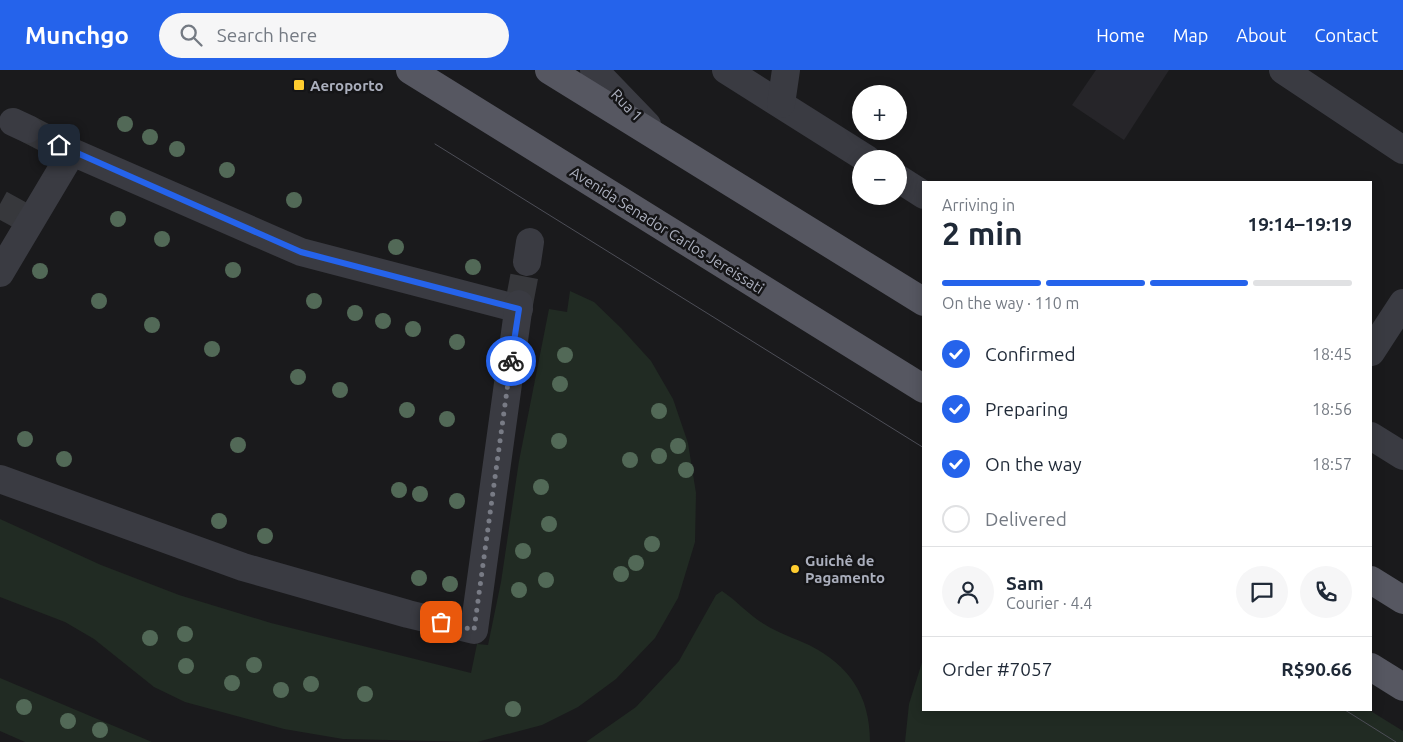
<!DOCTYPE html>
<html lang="en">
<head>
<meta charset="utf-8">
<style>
  :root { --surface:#fff; --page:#f6f6f7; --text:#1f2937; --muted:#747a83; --line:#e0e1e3; --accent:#2563eb }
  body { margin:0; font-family:Ubuntu,sans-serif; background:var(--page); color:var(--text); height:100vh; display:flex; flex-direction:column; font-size:19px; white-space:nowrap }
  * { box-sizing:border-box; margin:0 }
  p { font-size:16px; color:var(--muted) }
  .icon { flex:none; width:28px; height:28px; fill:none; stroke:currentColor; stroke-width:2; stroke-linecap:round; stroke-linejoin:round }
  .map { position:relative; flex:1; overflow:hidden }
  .panel { position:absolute; left:922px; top:111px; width:450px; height:530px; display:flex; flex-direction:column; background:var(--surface); border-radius:0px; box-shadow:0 2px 12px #0003 }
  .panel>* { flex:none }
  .fabs { position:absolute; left:852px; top:15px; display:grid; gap:10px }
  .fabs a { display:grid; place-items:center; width:55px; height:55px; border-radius:50%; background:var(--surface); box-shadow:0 2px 12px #0003; font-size:25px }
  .pin { position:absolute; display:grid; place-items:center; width:42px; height:42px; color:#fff; margin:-21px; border-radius:10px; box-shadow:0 2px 8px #0006 }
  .courier { position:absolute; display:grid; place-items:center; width:50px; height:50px; margin:-25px; border:4px solid #2563eb; border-radius:50%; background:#fff; color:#222; box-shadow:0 1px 6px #0007 }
  .summary em { font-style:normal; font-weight:700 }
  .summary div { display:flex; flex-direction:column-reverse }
  .summary { display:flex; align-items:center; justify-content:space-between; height:85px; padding:0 20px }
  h1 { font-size:32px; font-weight:700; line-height:38px }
  .bar { display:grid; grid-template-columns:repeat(4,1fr); gap:8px 5px; align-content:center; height:60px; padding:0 20px }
  .bar i { height:6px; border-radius:4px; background:var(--line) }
  .bar .on { background:var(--accent) }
  .bar p { grid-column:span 4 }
  .line { display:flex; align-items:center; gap:12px; padding:0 20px; border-top:1px solid var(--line) }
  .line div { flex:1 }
  .round { display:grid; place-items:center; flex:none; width:52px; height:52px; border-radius:26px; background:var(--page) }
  ol { padding:0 20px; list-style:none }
  li { display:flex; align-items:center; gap:15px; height:55px }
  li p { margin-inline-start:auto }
  li .icon { padding:5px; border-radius:50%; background:var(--accent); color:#fff; stroke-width:4 }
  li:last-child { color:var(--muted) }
  li i { width:28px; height:28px; border:2px solid var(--line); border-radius:50% }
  header { display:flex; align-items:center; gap:30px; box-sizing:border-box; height:70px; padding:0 25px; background:var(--accent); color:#fff }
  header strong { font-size:24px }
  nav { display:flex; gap:28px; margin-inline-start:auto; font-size:18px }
  .search { width:350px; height:45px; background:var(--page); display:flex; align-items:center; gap:12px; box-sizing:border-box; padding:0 18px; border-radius:28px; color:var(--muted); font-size:19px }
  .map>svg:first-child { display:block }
</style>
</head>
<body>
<header>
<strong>Munchgo</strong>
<div class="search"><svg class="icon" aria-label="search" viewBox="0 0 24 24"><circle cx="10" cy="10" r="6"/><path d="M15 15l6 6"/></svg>Search here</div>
<nav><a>Home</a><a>Map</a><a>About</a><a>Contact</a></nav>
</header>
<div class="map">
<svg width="1403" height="672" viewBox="0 0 1403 672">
  <rect width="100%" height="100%" fill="#1a1a1c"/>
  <path fill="#262529" d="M1096,0H1169L1124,70L1072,35Z"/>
  <g fill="#212b23">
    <path d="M570,221L594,232L621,258L651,291L673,329L688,373L696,423L695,472L678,528L655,568L616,609L578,637L542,655L477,672L343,669L284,659L185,632L154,617L94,569L65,552L0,527V449L101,495L179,525L271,553L471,603L477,574L488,575L501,512L519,391L549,239L567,242Z"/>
    <path d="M722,521C737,531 749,545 764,554C778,563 794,568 809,575C850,596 870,626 870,672H586L636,637L679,591L716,525Z"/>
    <path d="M924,586V640H1369L1403,661V672H905L909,634Z"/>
    <path d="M0,608L152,672H25L0,661Z"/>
  </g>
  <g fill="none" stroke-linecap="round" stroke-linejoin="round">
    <g stroke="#37383c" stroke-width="28" stroke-dasharray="28 14" stroke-linecap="butt">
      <path d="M28,59L59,75"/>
      <path d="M0,134L20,145"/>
      <path d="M519,234L527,192"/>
    </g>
    <g stroke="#3a3b42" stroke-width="28">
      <path d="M594,0L647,55"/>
      <path d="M726,0L867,89"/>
      <path d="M1283,0L1403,80"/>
      <path d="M781,34L786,0"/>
      <path d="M13,52L28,59"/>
      <path d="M899,109L924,125"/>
      <path d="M527,192L530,172"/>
      <path d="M0,203L72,82L301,182L519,239"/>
      <path d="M1371,282L1403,233"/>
      <path d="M1371,366L1403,386"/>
      <path d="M0,409L243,497L408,544L474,560L519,234"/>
    </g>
    <g stroke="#565761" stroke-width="28">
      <path d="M410,0L924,319"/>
      <path d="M549,0L924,232"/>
      <path d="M1371,510L1403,530"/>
      <path d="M1371,597L1403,617"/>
    </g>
    <g stroke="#4d4e57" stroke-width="1">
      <path d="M435,74L924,378"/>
      <path d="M1345,640L1396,672"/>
    </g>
  </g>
  <g fill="#526957">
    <circle cx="125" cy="54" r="8"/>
    <circle cx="150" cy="67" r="8"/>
    <circle cx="177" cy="79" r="8"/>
    <circle cx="227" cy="100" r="8"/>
    <circle cx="294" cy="130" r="8"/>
    <circle cx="118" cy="149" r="8"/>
    <circle cx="162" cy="169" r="8"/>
    <circle cx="396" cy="177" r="8"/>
    <circle cx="473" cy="197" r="8"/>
    <circle cx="233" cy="200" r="8"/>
    <circle cx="40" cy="201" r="8"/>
    <circle cx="99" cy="231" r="8"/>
    <circle cx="314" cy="231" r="8"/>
    <circle cx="355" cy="243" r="8"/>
    <circle cx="383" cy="251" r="8"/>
    <circle cx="152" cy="255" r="8"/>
    <circle cx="413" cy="259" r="8"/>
    <circle cx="457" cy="272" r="8"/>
    <circle cx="212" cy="279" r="8"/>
    <circle cx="565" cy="285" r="8"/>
    <circle cx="298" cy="307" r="8"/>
    <circle cx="560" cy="314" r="8"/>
    <circle cx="340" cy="320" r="8"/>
    <circle cx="407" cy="340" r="8"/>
    <circle cx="659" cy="341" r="8"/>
    <circle cx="447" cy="349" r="8"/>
    <circle cx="25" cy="369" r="8"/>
    <circle cx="559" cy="371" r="8"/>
    <circle cx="238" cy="375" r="8"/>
    <circle cx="678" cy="376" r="8"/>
    <circle cx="659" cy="386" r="8"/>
    <circle cx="64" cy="389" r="8"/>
    <circle cx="630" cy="390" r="8"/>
    <circle cx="686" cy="400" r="8"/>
    <circle cx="541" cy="417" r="8"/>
    <circle cx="399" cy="420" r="8"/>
    <circle cx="420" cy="424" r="8"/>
    <circle cx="457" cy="431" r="8"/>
    <circle cx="219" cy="451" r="8"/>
    <circle cx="549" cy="454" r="8"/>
    <circle cx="265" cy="466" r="8"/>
    <circle cx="652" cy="474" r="8"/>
    <circle cx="523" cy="481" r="8"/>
    <circle cx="636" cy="493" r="8"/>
    <circle cx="621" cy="504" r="8"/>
    <circle cx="419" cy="508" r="8"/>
    <circle cx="546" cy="510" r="8"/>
    <circle cx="450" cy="514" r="8"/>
    <circle cx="519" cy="520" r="8"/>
    <circle cx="185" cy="564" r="8"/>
    <circle cx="150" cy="568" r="8"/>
    <circle cx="254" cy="595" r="8"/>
    <circle cx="186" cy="596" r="8"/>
    <circle cx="232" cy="613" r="8"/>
    <circle cx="311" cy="614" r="8"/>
    <circle cx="281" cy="620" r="8"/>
    <circle cx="365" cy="624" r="8"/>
    <circle cx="24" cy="637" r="8"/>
    <circle cx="513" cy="639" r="8"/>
    <circle cx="68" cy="651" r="8"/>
    <circle cx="100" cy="660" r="8"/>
  </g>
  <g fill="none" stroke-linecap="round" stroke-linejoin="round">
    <path stroke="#787b85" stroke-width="5" stroke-dasharray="0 9" d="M441,552L474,560L511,291"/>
    <path stroke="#2563eb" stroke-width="6" d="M59,75L301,182L519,239L511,291"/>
  </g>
  <g fill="#ffcd2f" stroke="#151517" stroke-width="2">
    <rect x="293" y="9" width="12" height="12" rx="2.5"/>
    <circle cx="795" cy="499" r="5"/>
  </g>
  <g text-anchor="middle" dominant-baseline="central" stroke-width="5" stroke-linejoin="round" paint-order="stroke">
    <g font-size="15" font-weight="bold" fill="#abafbd" stroke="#151517" text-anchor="start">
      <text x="310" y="15">Aeroporto</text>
      <text x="805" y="490">Guichê de<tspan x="805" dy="17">Pagamento</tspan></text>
    </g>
    <g font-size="15" fill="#abafbd" stroke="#151517">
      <text transform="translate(627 35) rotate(46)">Rua 1</text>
      <text transform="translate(667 160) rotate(32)">Avenida Senador Carlos Jereissati</text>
    </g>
  </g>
</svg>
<div class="fabs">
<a>+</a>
<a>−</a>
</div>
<div class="pin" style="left:441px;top:552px;background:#ea580c"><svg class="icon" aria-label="bag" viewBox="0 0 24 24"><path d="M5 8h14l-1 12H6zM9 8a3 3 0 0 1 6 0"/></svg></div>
<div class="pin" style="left:59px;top:75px;background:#1f2937"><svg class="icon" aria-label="home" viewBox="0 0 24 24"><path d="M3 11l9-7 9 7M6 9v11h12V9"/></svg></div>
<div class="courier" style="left:511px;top:291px"><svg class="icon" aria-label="bike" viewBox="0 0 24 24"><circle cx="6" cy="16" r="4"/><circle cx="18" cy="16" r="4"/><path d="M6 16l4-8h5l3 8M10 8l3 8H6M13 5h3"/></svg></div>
<section class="panel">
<div class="summary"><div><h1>2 min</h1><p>Arriving in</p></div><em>19:14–19:19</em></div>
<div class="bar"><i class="on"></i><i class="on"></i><i class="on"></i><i></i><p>On the way · 110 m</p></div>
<ol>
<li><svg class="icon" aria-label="check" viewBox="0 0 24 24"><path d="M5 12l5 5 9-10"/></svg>Confirmed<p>18:45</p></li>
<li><svg class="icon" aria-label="check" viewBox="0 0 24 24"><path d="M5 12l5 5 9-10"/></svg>Preparing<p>18:56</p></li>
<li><svg class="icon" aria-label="check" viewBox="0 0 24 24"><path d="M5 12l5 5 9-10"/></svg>On the way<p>18:57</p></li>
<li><i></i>Delivered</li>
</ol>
<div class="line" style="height:90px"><a class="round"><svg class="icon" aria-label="person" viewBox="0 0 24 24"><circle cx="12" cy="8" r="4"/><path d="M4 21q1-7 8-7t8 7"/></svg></a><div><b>Sam</b><p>Courier · 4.4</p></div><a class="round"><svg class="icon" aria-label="chat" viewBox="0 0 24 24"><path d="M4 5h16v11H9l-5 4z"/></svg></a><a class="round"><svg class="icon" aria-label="phone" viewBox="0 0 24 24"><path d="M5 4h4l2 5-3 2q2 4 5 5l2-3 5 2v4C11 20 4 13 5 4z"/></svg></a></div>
<div class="line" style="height:65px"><div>Order #7057</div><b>R$90.66</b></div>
</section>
</div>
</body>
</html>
